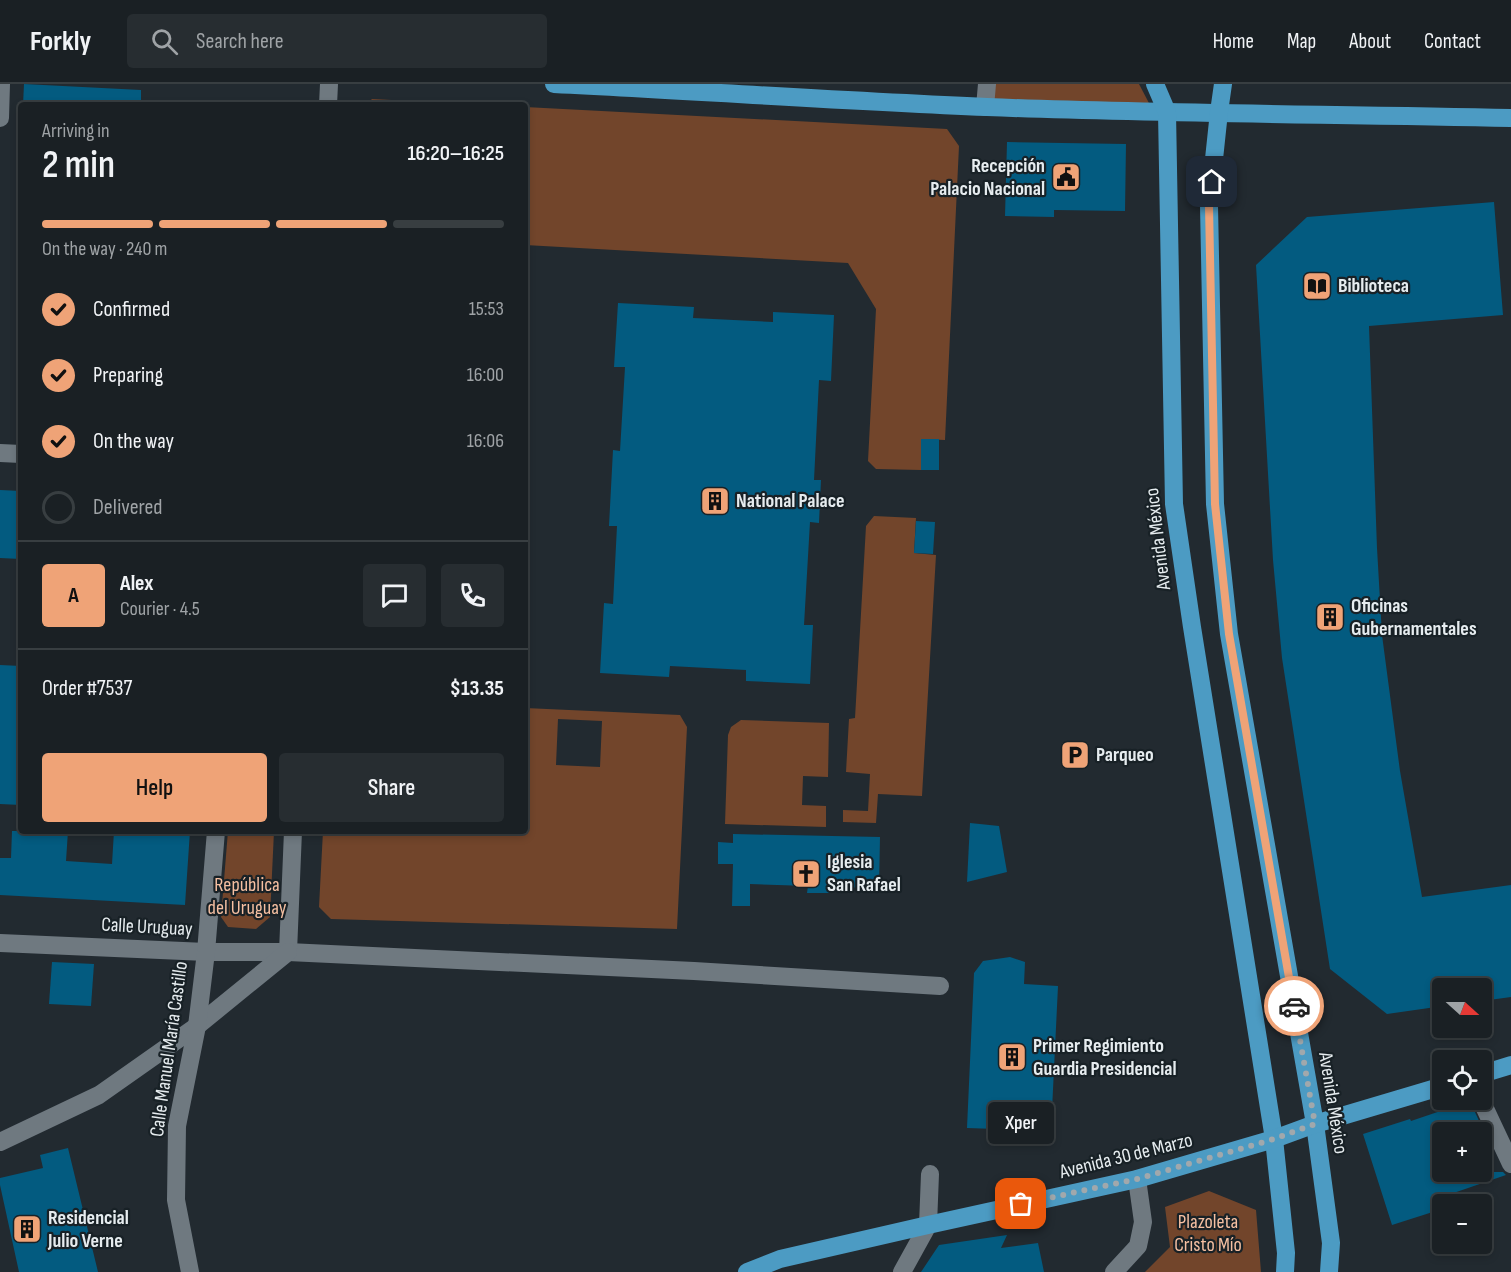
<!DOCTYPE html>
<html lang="en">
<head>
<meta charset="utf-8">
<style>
  :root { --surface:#1a2024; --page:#272d31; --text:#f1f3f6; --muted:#9fa3a6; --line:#383e41; --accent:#efa377 }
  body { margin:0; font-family:"Sofia Sans Condensed",sans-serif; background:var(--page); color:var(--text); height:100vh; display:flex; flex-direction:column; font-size:22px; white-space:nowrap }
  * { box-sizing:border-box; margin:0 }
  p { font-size:20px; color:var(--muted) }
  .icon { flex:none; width:33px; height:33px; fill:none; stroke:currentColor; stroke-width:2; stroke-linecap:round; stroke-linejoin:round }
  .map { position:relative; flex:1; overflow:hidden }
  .side { position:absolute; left:18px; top:18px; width:510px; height:732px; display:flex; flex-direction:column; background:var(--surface); border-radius:6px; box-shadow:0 3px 9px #0003,0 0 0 2px var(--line) }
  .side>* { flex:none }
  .needle { width:39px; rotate:111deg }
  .buttons { position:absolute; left:1432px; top:894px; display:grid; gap:12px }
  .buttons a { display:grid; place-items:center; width:60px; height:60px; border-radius:6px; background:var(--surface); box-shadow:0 3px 9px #0003,0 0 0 2px var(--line); font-size:30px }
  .pin { position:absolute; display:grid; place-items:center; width:51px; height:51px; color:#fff; margin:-26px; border-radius:12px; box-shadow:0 3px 9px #0006 }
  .courier { position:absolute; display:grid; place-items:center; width:60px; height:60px; margin:-30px; border:4px solid #efa377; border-radius:50%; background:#fff; color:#222; box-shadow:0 2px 8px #0007 }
  .bubble { position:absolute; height:42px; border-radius:6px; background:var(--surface); box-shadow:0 3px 9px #0003,0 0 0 2px var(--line); font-size:20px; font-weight:600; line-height:42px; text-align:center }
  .summary em { font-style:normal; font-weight:600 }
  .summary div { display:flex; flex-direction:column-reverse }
  .summary { display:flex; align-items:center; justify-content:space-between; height:102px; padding:0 24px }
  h1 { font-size:39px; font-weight:600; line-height:45px }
  .bar { display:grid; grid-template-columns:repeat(4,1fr); gap:9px 6px; align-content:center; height:72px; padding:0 24px }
  .bar i { height:8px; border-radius:4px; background:var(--line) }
  .bar .current { background:var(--accent) }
  .bar p { grid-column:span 4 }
  .line { display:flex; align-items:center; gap:15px; padding:0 24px; border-top:2px solid var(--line) }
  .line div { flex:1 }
  .round { display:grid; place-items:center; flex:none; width:63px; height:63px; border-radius:6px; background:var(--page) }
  ol { padding:0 24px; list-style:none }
  li { display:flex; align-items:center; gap:18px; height:66px }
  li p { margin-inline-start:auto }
  li .icon { padding:6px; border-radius:50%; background:var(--accent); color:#111; stroke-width:4 }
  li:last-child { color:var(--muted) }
  li i { width:33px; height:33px; border:3px solid var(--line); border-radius:50% }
  .action { display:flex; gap:12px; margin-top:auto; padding:12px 24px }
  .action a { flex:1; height:69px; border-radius:6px; background:var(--accent); color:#111; font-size:24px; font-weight:600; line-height:69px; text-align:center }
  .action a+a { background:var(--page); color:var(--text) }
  header { display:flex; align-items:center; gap:36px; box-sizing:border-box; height:84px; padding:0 30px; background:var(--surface); border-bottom:2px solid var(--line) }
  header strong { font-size:28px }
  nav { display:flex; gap:33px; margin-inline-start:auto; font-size:21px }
  .search { width:420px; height:54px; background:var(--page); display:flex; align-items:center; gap:15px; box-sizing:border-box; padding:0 21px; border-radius:6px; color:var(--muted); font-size:22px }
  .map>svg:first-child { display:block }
</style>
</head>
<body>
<header>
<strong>Forkly</strong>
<div class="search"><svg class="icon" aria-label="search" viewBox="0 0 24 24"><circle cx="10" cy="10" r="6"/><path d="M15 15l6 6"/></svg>Search here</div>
<nav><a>Home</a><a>Map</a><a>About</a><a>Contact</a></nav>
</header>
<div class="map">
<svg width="1511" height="1188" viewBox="0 0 1511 1188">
  <rect width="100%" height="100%" fill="#222a30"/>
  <g fill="#72452b" fill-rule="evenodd">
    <path d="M995,0H1139L1151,23L993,18Z"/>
    <path d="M372,15L488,21H366Z"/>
    <path d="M525,23L947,45L959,62L945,356L921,355V386L876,385L868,377L876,225L848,179L525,161Z"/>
    <path d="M874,432L916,434L914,469L936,471L922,712L878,710L876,739L843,738V726L868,727L870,690L846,688L849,635L855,634L866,442Z"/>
    <path d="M525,624L680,631L687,643L677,845L331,835L319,823L323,747H525ZM558,635L602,637L600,683L556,681Z"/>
    <path d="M741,636L829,639L828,693L803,692L802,721L826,722V743L725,740L728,651L731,643Z"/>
    <path d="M228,747H274L270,833L256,845L228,843L221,833Z"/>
    <path d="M1209,1107L1256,1126L1261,1188H1145L1170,1163L1165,1123Z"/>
  </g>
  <g fill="#035b80">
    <path d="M24,0L141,6V21H23Z"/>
    <path d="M1007,58L1126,60L1125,127L1054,126V133L1005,132Z"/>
    <path d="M1494,118L1503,231L1369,242L1377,464L1382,551L1400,687L1422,813L1511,801V913L1482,917V904H1443V922L1387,930L1330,885L1282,574L1273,476L1256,181L1307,133Z"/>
    <path d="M618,219L694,223L693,234L773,238V228L834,231L831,297L819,296L814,396H821L819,439L810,438L804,541H813L810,600L746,597V586L670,582L669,593L600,589L604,519L613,520L617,442H609L613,366L620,367L625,283H614Z"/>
    <rect x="921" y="355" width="18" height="31"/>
    <path d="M0,406L21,407V475L0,474Z"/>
    <path d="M916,437L935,438L933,470L914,469Z"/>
    <path d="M0,581L21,582V721L0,720Z"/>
    <path d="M970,739L999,742L1007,788L967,798Z"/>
    <path d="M12,747H68L66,777L112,780L114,747H190L185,821L0,811V774H11Z"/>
    <path d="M733,750L880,753L879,804L831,803V809H807L808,802L750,800V822H732L733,780H718V758L733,759Z"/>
    <path d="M1010,873L1025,878L1024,900L1058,902L1051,1047L967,1044L974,889L983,877Z"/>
    <path d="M52,878L94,880L91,922L49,920Z"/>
    <path d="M1470,1017L1484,1048H1443V1088H1503L1506,1091L1436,1115L1439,1126L1392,1141L1363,1050L1410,1035L1411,1037Z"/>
    <path d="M68,1064L98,1188H19L0,1101V1094L43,1084L40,1071Z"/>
    <path d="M1007,1151L1001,1164L1038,1159L1044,1188H921L939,1161Z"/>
  </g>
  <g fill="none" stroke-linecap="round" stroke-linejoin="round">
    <g stroke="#6f7980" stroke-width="18">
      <path d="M328,21L329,0"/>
      <path d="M985,23L987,0"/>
      <path d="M0,34L1,0"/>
      <path d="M0,369L21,370"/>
      <path d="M0,859L206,868H288L694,887L940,902"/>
      <path d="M288,868L293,747"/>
      <path d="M1481,1016L1511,1080"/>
      <path d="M0,1058L99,1011L197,942L288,868"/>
      <path d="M190,1188L176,1116L177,1042L197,942L206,868L216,747"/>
      <path d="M902,1188L928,1141L930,1090"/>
      <path d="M1114,1188L1138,1162L1143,1138L1137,1095"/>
    </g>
    <g stroke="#4c9bc3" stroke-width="18">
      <path d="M554,0C699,7 843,17 987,23C1161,30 1336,30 1511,34"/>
      <path d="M1155,0L1167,28L1174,420L1192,543L1274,1055L1286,1169L1285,1188"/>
      <path d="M1223,0L1219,28L1209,122L1215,420L1229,550L1315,1040L1331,1159L1329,1188"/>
      <path d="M1482,990L1511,981"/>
      <path d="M747,1188L780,1175L928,1141L1137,1095L1274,1055L1315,1040L1443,1002"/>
    </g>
  </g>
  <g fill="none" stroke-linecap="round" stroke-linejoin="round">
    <path stroke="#a1a8ac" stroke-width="6" stroke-dasharray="0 10.8" d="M1021,1120L1137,1095L1274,1055L1315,1040L1294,922"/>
    <path stroke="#efa377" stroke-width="8" d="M1212,98L1209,122L1215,420L1229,550L1294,922"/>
  </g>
  <defs>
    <g id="civic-square" transform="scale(1.5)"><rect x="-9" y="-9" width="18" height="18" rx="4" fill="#efa377" stroke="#182126"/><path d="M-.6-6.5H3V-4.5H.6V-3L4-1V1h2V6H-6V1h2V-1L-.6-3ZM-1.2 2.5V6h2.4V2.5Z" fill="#111"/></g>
    <g id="library-square" transform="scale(1.5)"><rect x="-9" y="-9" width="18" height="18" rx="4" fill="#efa377" stroke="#182126"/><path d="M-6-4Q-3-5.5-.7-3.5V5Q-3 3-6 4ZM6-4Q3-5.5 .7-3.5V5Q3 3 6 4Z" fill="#111"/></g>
    <g id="building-square" transform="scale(1.5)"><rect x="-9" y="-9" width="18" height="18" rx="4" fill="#efa377" stroke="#182126"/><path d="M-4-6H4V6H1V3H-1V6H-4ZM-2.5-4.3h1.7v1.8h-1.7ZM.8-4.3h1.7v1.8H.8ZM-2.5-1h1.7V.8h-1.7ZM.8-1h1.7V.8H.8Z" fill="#111"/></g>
    <g id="parking-square" transform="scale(1.5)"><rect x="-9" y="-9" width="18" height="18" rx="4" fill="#efa377" stroke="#182126"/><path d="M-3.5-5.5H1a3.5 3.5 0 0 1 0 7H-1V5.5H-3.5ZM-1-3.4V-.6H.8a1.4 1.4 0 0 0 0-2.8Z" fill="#111"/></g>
    <g id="church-square" transform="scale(1.5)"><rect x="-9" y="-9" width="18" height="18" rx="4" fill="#efa377" stroke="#182126"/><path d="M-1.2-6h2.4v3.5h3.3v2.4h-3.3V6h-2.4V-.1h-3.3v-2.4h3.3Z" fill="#111"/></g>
  </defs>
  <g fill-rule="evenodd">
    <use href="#civic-square" x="1066" y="93"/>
    <use href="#library-square" x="1317" y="202"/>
    <use href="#building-square" x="715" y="417"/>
    <use href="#building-square" x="1330" y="533"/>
    <use href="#parking-square" x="1075" y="671"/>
    <use href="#church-square" x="806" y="790"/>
    <use href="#building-square" x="1012" y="973"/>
    <use href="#building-square" x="27" y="1145"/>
  </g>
  <g text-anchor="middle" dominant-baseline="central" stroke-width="4.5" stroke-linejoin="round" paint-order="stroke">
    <g font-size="20" font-weight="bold" fill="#e6ecef" stroke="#182126" text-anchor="start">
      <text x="1045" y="82" text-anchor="end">Recepción<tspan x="1045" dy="23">Palacio Nacional</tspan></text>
      <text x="1338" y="202">Biblioteca</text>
      <text x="736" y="417">National Palace</text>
      <text x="1351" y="522">Oficinas<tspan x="1351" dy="23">Gubernamentales</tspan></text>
      <text x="1096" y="671">Parqueo</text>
      <text x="827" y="778">Iglesia<tspan x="827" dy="23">San Rafael</tspan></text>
      <text x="1033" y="962">Primer Regimiento<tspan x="1033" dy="23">Guardia Presidencial</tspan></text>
      <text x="48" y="1134">Residencial<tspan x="48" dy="23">Julio Verne</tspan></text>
    </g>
    <g font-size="20" fill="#e6ecef" stroke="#182126">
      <text transform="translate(1158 455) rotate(-97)">Avenida México</text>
      <text transform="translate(147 843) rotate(3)">Calle Uruguay</text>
      <text transform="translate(169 965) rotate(-82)">Calle Manuel María Castillo</text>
      <text transform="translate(1333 1019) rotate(81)">Avenida México</text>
      <text transform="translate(1126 1072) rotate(-14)">Avenida 30 de Marzo</text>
    </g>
    <g font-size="20" fill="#f6c0a2" stroke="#182126">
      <text x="247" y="801">República<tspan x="247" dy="23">del Uruguay</tspan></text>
      <text x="1208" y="1138">Plazoleta<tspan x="1208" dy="23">Cristo Mío</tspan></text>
    </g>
  </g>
</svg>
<div class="buttons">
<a><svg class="needle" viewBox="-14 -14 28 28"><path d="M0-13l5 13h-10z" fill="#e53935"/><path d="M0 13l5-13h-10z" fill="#9fa3a6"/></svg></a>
<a><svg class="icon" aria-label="locate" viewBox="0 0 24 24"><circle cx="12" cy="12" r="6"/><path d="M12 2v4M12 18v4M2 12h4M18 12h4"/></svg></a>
<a>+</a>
<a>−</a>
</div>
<div class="pin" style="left:1021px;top:1120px;background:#ea580c"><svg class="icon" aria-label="bag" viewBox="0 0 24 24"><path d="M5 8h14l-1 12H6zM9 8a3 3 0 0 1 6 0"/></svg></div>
<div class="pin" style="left:1212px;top:98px;background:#1f2937"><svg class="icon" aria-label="home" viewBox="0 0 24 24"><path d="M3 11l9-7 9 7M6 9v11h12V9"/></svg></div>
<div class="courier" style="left:1294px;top:922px"><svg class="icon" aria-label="car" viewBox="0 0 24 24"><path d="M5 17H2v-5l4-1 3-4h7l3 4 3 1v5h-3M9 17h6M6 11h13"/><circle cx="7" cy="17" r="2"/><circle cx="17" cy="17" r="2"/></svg></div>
<div class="bubble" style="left:988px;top:1018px;width:66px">Xper</div>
<section class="side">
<div class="summary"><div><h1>2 min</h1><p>Arriving in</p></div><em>16:20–16:25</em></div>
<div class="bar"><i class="current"></i><i class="current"></i><i class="current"></i><i></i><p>On the way · 240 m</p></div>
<ol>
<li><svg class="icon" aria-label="check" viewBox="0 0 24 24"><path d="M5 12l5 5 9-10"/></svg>Confirmed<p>15:53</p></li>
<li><svg class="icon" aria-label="check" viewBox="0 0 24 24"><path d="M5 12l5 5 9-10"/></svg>Preparing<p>16:00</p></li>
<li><svg class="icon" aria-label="check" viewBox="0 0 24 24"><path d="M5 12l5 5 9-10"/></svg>On the way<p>16:06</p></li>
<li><i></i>Delivered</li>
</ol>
<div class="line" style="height:108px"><b class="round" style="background:var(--accent);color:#111">A</b><div><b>Alex</b><p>Courier · 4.5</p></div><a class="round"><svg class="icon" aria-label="chat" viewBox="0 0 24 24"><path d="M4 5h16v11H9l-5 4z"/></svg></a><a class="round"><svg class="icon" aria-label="phone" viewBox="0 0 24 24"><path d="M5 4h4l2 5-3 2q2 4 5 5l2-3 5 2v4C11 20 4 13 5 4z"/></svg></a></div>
<div class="line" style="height:78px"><div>Order #7537</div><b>$13.35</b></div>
<div class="action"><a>Help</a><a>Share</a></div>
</section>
</div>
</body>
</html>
